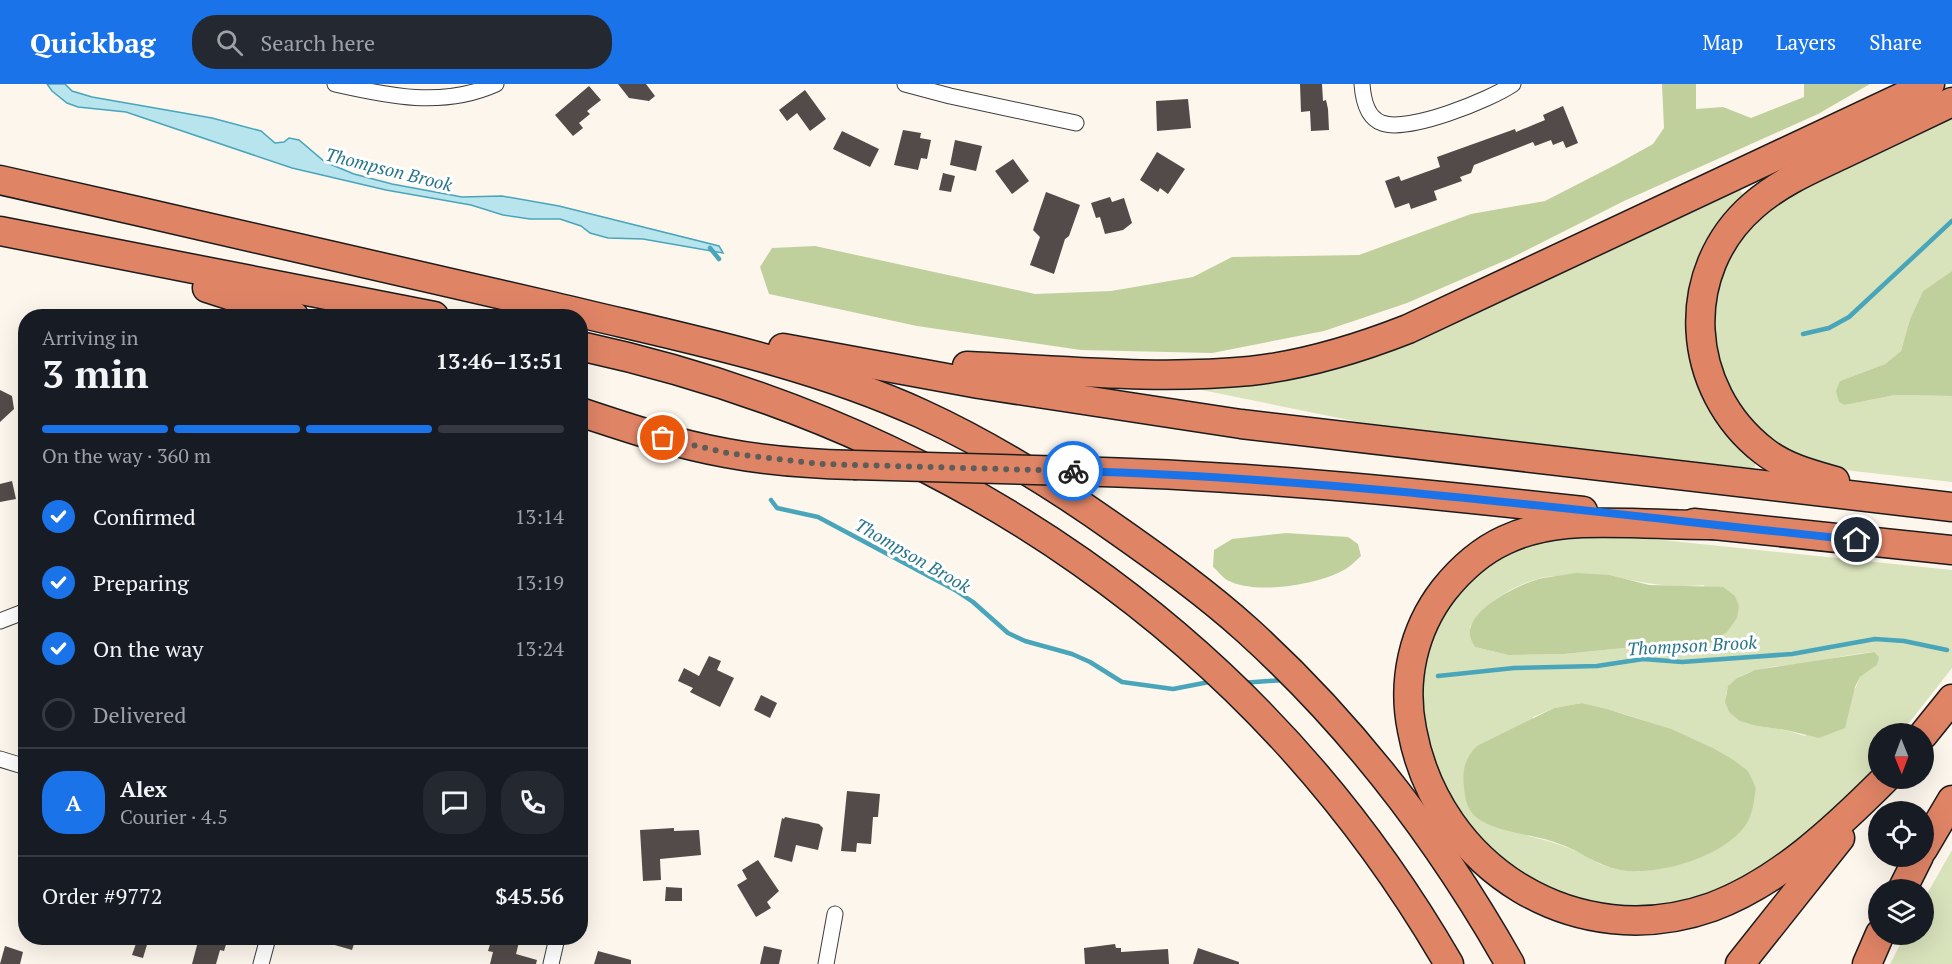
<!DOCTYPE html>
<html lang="en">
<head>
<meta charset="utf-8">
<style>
  :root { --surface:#171b24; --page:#242831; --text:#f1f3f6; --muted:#9ea1a6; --line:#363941; --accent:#1a73e8 }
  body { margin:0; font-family:"PT Serif",serif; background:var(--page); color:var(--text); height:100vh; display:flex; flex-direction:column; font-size:22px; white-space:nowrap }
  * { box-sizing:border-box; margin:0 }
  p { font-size:20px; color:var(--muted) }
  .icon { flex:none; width:33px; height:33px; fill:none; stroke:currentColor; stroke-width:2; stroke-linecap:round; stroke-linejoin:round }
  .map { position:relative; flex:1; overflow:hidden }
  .details { position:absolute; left:18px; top:225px; width:570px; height:636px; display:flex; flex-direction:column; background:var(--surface); border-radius:24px; box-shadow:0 6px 24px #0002 }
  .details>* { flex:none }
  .needle { width:39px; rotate:179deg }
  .fabs { position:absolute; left:1868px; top:639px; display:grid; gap:12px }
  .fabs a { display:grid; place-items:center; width:66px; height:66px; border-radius:50%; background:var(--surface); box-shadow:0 6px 24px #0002; font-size:30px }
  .pin { position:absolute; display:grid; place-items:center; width:51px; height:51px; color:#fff; margin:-26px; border:3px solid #fff; border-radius:50%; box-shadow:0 2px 6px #0007 }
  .courier { position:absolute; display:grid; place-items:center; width:60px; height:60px; margin:-30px; border:4px solid #1a73e8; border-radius:50%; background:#fff; color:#222; box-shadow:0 2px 8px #0007 }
  .headline em { font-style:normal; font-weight:700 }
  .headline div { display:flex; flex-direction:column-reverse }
  .headline { display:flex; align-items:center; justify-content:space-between; height:102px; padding:0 24px }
  h1 { font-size:39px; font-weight:700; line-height:45px }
  .bar { display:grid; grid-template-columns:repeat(4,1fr); gap:9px 6px; align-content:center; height:72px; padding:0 24px }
  .bar i { height:8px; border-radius:4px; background:var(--line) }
  .bar .on { background:var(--accent) }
  .bar p { grid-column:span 4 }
  .line { display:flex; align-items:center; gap:15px; padding:0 24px; border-top:2px solid var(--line) }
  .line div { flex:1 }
  .round { display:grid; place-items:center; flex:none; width:63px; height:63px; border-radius:24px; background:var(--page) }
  ol { padding:0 24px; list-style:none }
  li { display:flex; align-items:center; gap:18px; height:66px }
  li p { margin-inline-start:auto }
  li .icon { padding:6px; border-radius:50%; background:var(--accent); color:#fff; stroke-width:4 }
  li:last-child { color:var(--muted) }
  li i { width:33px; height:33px; border:3px solid var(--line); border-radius:50% }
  header { display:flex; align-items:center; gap:36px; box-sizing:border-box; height:84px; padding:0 30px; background:var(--accent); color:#fff }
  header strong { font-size:28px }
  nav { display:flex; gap:33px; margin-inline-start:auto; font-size:21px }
  .search { width:420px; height:54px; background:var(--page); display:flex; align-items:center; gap:15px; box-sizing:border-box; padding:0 21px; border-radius:24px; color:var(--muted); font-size:22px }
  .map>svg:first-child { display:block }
</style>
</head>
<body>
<header>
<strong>Quickbag</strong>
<div class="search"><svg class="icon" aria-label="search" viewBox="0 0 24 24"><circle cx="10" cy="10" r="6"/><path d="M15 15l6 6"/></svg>Search here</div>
<nav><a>Map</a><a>Layers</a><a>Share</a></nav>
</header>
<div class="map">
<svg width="1952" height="880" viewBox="0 0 1952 880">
  <rect width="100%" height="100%" fill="#fcf6ec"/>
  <g fill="#d8e2bb" fill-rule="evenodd">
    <path d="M1952,30V187L1923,207L1910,235L1901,267L1885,280L1840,297L1845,321L1895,311L1952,312V398L1853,387L1810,380L1762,353L1714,279L1716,183L1767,123Z"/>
    <path d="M1740,106L1744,112C1731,130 1713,148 1703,167C1677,215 1681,285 1712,330C1724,348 1740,362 1756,376L1755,383L1752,384L1413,349L1192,304L1237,301L1648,146Z"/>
    <path d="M1585,448L1952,486V584L1901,649L1878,650V678L1846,717L1786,768L1720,808L1673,821L1601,823L1526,796L1460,736L1423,654L1421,582L1444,523L1488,478L1561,449ZM1610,491C1645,500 1669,504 1705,501L1624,564L1564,570L1508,571L1475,563L1470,543C1484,519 1513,501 1541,494C1558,490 1591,492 1610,491ZM1873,568L1877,581L1860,593L1856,603L1805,652L1786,646L1757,642L1729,628C1710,582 1781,583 1808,579C1830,575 1851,570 1873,568ZM1582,619C1627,629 1669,644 1711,663L1735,752C1703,777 1645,797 1605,782C1596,779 1589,773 1580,769C1563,761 1546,756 1528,752L1533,633L1554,624Z"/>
    <path d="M1952,766V880H1890L1905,851L1923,850V817Z"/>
  </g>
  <g fill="#bfd09c">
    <path d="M1662,0H1696V25L1723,23L1751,34L1804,13V0H1870L1818,30L1624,117L1511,174L1407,219L1324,247L1212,269L1081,266L917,242L769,210L760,183L772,164L815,162L1035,210L1111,207L1193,193L1232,173L1359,171L1471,130L1545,117L1617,80L1653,60L1664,44Z"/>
    <path d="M1952,187V312L1895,311L1845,321L1839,318L1836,307L1840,297L1885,280L1901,267L1910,235L1923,207Z"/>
    <path d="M1286,449L1348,453L1358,460L1361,472C1354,479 1347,485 1338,489C1312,501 1254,511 1227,496C1222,493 1218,487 1213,483L1214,466L1232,455Z"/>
    <path d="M1576,489L1610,491L1649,501L1723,503L1735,512L1739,522L1737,534L1727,548L1710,559L1684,564H1624L1564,570L1508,571L1475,563C1471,556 1468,550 1471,542C1479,520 1521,499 1543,494C1554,492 1565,491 1576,489Z"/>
    <path d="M1874,568L1879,573L1877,581L1860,593L1855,603L1845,644L1819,654L1786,646L1757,642L1740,637L1729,628L1725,618L1728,602L1737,594L1755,586Z"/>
    <path d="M1582,619L1607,625L1671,645L1711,663L1732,675L1748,687L1756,704C1754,715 1753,729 1747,739C1727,772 1657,793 1620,786C1597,782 1579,766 1557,759C1535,750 1487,748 1472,729C1466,721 1465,713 1464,703C1462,686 1465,674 1477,662L1554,624Z"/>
  </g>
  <path fill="#b8e5ed" stroke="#49a5ba" stroke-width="1.5" d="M47,0H65L72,7L92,13L212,34L261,47L275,59L284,58L289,54L299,56L325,78L354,90L392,100L462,113L502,112L559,122L719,162L723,169L643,155L608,154L590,149L581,142L560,135H530L503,131L471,121L386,106L292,84L126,28L78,23L67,19L52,7Z"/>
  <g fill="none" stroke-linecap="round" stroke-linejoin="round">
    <g stroke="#49a5ba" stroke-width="4.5">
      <path d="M710,164L719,175"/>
      <path d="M1803,250L1829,244L1849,233L1952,137"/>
      <path d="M771,416L777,424L818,433L955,506L973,518L1008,549L1025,557L1072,570L1090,578L1122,598L1173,605L1209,598"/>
      <path d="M1438,592L1514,584L1597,582L1643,575L1682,578L1792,570L1875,555L1904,557L1947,566"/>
      <path d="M1241,599L1284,596"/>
    </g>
  </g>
  <g fill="#524b49">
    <path d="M618,0H646L655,12L649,17L629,14Z"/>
    <path d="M1300,0H1322L1323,17L1326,16L1328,25L1329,46L1311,47L1310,27L1301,28Z"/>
    <path d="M589,2L601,16L587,27L590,30L579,39L583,44L573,52L555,31Z"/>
    <path d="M805,6L826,35L810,47L797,29L787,37L779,26Z"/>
    <path d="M1188,15L1191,44L1157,47L1156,17Z"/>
    <path d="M1563,22L1578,59L1566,64L1563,57L1553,61L1551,56L1535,62L1533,58L1474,81L1471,89L1460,93L1462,97L1434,107L1437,116L1411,125L1409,119L1395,124L1385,97L1399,92L1401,97L1440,83L1437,73L1515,45L1516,48L1545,36L1543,31Z"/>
    <path d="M903,46L921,49L920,54L931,56L927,75L921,74L918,86L894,81Z"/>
    <path d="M842,47L879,65L870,83L833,65Z"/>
    <path d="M955,56L982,62L976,87L950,81Z"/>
    <path d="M1157,68L1185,85L1168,110L1160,104L1158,108L1140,96Z"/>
    <path d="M1013,75L1029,97L1012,110L995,87Z"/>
    <path d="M943,89L955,92L951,108L939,106Z"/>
    <path d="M1046,108L1080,121L1069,152L1065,155L1054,190L1030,181L1040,153L1033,146Z"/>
    <path d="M1110,113L1112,118L1124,114L1132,139L1123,146L1105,150L1100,133L1096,134L1091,119Z"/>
    <path d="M0,306L12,312L14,325L0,338Z"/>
    <path d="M12,397L16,415L0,418V400Z"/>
    <path d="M709,572L721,577L717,586L734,594L720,623L690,608L693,604L678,597L684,584L699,592Z"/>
    <path d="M761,611L777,619L770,634L754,626Z"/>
    <path d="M847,707L880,710L878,733H873L871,760L857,759L856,768L841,767Z"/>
    <path d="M785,733L819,740L823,744L818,766L796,761L792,778L774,773L782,734L784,735Z"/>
    <path d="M674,744V747L699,746L701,771L660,775L661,796L643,797L640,746Z"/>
    <path d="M758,776L779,807L767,818L771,824L756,833L737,801L747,795L742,786Z"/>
    <path d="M666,803L682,804V817H665Z"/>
    <path d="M138,854H149L143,874L132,871Z"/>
    <path d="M199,854H228L224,867L220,866L216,880H192Z"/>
    <path d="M321,854H356L352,866L321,857Z"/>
    <path d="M492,854H520L516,870L537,876L536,880H490L493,868L488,867Z"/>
    <path d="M1115,860L1116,864H1121V868L1168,865L1169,880H1085L1084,864Z"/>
    <path d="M5,862L23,868L20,880H0Z"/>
    <path d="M764,862L782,866L779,880H760Z"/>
    <path d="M1198,864L1239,878V880H1193Z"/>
    <path d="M598,867L631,876V880H594Z"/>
  </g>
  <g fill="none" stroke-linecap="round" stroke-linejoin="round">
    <g stroke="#3e3e3e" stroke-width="17">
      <g id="street">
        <path d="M335,0C388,12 443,24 496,0"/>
        <path d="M905,0L950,12L1076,39"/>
        <path d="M1362,0C1363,14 1367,34 1382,39C1408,49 1490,16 1513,0"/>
        <path d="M0,537L26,527"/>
        <path d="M0,675L26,683"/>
        <path d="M261,880L268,854"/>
        <path d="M551,880L557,854"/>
        <path d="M826,880L835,830"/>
      </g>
    </g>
    <g stroke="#1c1c1c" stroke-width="31">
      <g id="highway">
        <path d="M0,96C185,138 370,179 555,223C678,253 806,277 922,330C992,362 1058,404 1120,448C1164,479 1207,510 1247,546C1353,642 1440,756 1510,880"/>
        <path d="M0,147L434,232"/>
        <path d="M207,204L294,232"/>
        <path d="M580,262C948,342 1259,552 1449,880"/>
        <path d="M783,264L979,300L1241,340L1952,423"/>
        <path d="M967,282C1060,286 1156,296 1250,287C1305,281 1357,265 1408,245L1930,0"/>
        <path d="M580,328C628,344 676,360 726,369C768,377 811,380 854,381"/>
        <path d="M1071,387C1243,391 1413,408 1583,427"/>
        <path d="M1835,397C1810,390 1784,383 1764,367C1685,306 1677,187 1754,121C1779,99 1811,85 1841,71C1878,53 1915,36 1952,18"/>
        <path d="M1694,439L1952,466"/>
        <path d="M1714,441C1686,441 1658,440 1629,439C1587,438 1545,437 1505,456C1481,467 1460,486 1444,506C1413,546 1402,597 1412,646C1438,785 1577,871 1712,823C1779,798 1836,744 1886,694"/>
        <path d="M1923,651L1952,615"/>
        <path d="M1923,765L1952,716"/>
        <path d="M1902,806L1919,772"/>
        <path d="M1740,880L1840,754"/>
        <path d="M1867,880L1880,850"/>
      </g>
    </g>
    <use href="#street" stroke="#fff" stroke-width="15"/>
    <use href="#highway" stroke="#e08466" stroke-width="28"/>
    <g stroke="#1c1c1c" stroke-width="31" stroke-linecap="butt">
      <path id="highway-bridge" d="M854,381L1071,387"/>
    </g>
    <use href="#highway-bridge" stroke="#e08466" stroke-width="28"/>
  </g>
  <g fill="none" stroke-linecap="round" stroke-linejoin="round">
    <path stroke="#5f5d5a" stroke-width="6" stroke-dasharray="0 10.8" d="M663,354L727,369L821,380L1073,387"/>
    <path stroke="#1a73e8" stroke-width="8" d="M1073,387C1336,394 1596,429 1857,456"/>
  </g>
  <g text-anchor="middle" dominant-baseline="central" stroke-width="6" stroke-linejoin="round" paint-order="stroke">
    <g font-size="18" font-style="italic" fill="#26758b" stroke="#fff">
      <text transform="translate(389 85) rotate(14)">Thompson Brook</text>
      <text transform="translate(913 471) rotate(30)">Thompson Brook</text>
      <text transform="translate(1692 561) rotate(-3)">Thompson Brook</text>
    </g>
  </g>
</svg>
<div class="fabs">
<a><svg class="needle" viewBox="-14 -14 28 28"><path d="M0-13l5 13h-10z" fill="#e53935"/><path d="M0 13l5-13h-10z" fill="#9ea1a6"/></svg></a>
<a><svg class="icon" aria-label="locate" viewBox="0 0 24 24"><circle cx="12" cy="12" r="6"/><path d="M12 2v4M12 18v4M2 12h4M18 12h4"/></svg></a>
<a><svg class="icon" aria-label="layers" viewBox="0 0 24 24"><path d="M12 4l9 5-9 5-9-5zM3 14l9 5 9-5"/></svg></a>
</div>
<div class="pin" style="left:663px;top:354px;background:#ea580c"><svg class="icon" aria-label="bag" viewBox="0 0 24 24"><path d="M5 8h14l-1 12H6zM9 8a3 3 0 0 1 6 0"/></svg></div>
<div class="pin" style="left:1857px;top:456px;background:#1f2937"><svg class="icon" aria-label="home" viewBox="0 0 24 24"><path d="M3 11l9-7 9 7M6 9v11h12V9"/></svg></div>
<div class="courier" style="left:1073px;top:387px"><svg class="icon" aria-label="bike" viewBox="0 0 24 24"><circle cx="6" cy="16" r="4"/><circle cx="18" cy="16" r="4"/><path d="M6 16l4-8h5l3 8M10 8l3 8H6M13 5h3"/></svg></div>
<section class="details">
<div class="headline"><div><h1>3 min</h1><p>Arriving in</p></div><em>13:46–13:51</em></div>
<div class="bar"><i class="on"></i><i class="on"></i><i class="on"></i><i></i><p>On the way · 360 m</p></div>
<ol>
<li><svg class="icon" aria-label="check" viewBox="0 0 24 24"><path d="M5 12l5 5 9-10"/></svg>Confirmed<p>13:14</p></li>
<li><svg class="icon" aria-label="check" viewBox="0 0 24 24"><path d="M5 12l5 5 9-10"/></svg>Preparing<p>13:19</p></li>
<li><svg class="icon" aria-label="check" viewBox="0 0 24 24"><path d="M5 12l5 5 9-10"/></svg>On the way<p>13:24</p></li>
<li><i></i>Delivered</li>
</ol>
<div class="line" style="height:108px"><b class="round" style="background:var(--accent);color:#fff">A</b><div><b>Alex</b><p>Courier · 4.5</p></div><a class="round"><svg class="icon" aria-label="chat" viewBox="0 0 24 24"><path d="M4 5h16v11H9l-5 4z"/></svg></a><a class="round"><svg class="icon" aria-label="phone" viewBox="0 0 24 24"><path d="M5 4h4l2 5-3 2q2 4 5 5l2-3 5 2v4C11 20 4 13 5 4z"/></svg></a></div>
<div class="line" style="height:78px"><div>Order #9772</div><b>$45.56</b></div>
</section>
</div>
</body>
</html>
